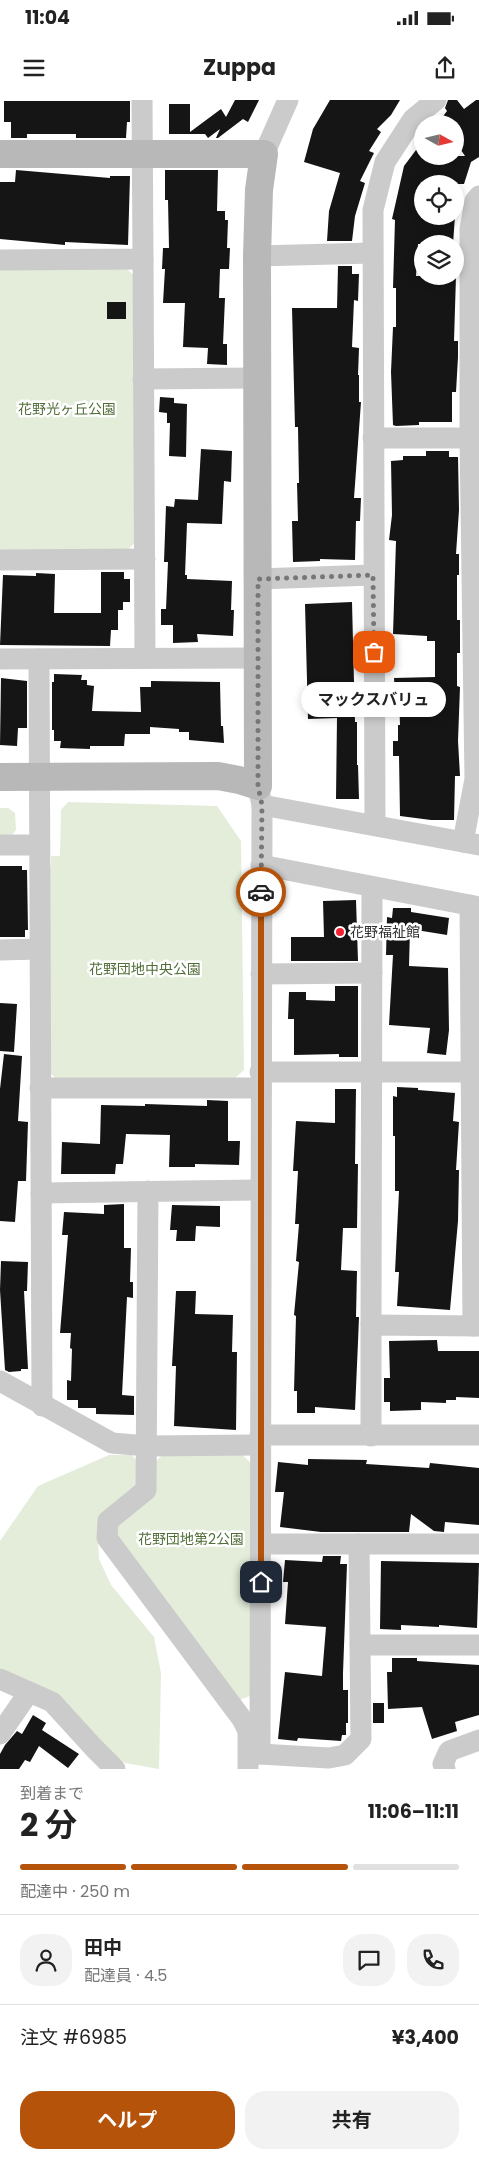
<!DOCTYPE html>
<html lang="ja">
<head>
<meta charset="utf-8">
<style>
  :root { --surface:#fff; --page:#f2f2f2; --text:#222; --muted:#767676; --line:#e0e0e0; --accent:#b45309 }
  body { margin:0; font-family:Poppins,"Noto Sans JP",sans-serif; background:var(--page); color:var(--text); height:100vh; display:flex; flex-direction:column; font-size:19px; white-space:nowrap }
  * { box-sizing:border-box; margin:0 }
  p { font-size:16px; color:var(--muted) }
  .icon { flex:none; width:28px; height:28px; fill:none; stroke:currentColor; stroke-width:2; stroke-linecap:round; stroke-linejoin:round }
  .map { position:relative; height:1669px; overflow:hidden }
  .details { display:flex; flex-direction:column; background:var(--surface); flex:1 }
  .details>* { flex:none }
  .needle { width:32px; rotate:98deg }
  .tools { position:absolute; left:414px; top:15px; display:grid; gap:10px }
  .tools a { display:grid; place-items:center; width:50px; height:50px; border-radius:50%; background:var(--surface); box-shadow:0 2px 8px #0003; font-size:25px }
  .pin { position:absolute; display:grid; place-items:center; width:42px; height:42px; color:#fff; margin:-21px; border-radius:10px; box-shadow:0 2px 8px #0006 }
  .courier { position:absolute; display:grid; place-items:center; width:50px; height:50px; margin:-25px; border:4px solid #b45309; border-radius:50%; background:#fff; color:#222; box-shadow:0 1px 6px #0007 }
  .bubble { position:absolute; height:35px; border-radius:18px; background:var(--surface); box-shadow:0 2px 8px #0003; font-size:16px; font-weight:700; line-height:35px; text-align:center }
  .headline em { font-style:normal; font-weight:700 }
  .headline div { display:flex; flex-direction:column-reverse }
  .headline { display:flex; align-items:center; justify-content:space-between; height:85px; padding:0 20px }
  h1 { font-size:32px; font-weight:700; line-height:38px }
  .bar { display:grid; grid-template-columns:repeat(4,1fr); gap:8px 5px; align-content:center; height:60px; padding:0 20px }
  .bar i { height:6px; border-radius:4px; background:var(--line) }
  .bar .selected { background:var(--accent) }
  .bar p { grid-column:span 4 }
  .line { display:flex; align-items:center; gap:12px; padding:0 20px; border-top:1px solid var(--line) }
  .line div { flex:1 }
  .round { display:grid; place-items:center; flex:none; width:52px; height:52px; border-radius:20px; background:var(--page) }
  .button { display:flex; gap:10px; margin-top:auto; padding:10px 20px }
  .button a { flex:1; height:58px; border-radius:20px; background:var(--accent); color:#fff; font-size:20px; font-weight:700; line-height:58px; text-align:center }
  .button a+a { background:var(--page); color:var(--text) }
  .status { display:flex; justify-content:space-between; align-items:center; height:35px; padding:0 25px; background:var(--surface); direction:ltr }
  .status svg { height:14px; fill:currentColor }
  header { display:flex; justify-content:space-between; align-items:center; height:65px; padding:0 20px; background:var(--surface); font-size:22px; font-weight:700 }
  .map>svg:first-child { display:block }
</style>
</head>
<body>
<div class="status"><b>11:04</b><svg viewBox="0 0 49 12"><path d="M0 12V9h3v3zM5 12V6h3v6zM10 12V3h3v9zM15 12V0h3v12zM26 1h20v11H26zM47 4h2v5h-2z"/></svg></div>
<header><svg class="icon" aria-label="menu" viewBox="0 0 24 24"><path d="M4 6h16M4 12h16M4 18h16"/></svg>Zuppa<svg class="icon" aria-label="share" viewBox="0 0 24 24"><path d="M12 15V3M7 8l5-5 5 5M5 13v7h14v-7"/></svg></header>
<div class="map">
<svg width="479" height="1669" viewBox="0 0 479 1669">
  <rect width="100%" height="100%" fill="#fff"/>
  <g fill="#e4edda">
    <path d="M124,166L134,176L136,442L126,451H0V167Z"/>
    <path d="M68,702L217,706L241,741L244,970L233,980L58,981L48,970L47,768L51,765V756H60L61,710Z"/>
    <path d="M0,708H8L15,713L16,730L10,737H0Z"/>
    <path d="M165,1353H240L251,1363L250,1596L237,1601L114,1436L115,1424L155,1362Z"/>
    <path d="M109,1355H132L140,1365L139,1387L98,1439L99,1459L111,1485L154,1537L161,1573L159,1669L125,1663L0,1568V1441L38,1386Z"/>
  </g>
  <g fill="#151515">
    <path d="M235,0H259L248,22L243,19L218,38H216L220,29L208,38L205,34H169V4H190V32L221,9L226,17Z"/>
    <path d="M330,0H400L391,15L377,29L381,32L369,51L374,53L360,81L365,83L355,116L352,141H327L329,111L340,73L304,62L313,29Z"/>
    <path d="M448,0H457L464,9L476,0H479V57L471,62L464,84H422V116H455L453,144H418L416,176H456L454,241H458V257L456,292H452V322H419V325L396,326L393,325L391,272L393,227H396V188H393L395,120L392,119L404,66L422,42V56H465L455,41V24H437L447,11L445,8Z"/>
    <path d="M4,1H130V22H127L126,38H76V34H27V38H11V22H4Z"/>
    <path d="M16,70L110,78V76H130L128,145L65,142V145L0,139V82H15Z"/>
    <path d="M165,70H218L217,111H225V120H228L227,148H230L229,169H220L219,198H225L223,244H227V265L207,264L208,248L183,247L185,203H163L165,169H162L163,148H169L168,100H165Z"/>
    <path d="M338,166H352V174H359L358,201L354,200L352,247L359,248L358,275H359V302H361L354,398H361L360,421H356L355,460L320,459V461L293,462L292,421H298L297,383H299L298,327H295L292,208H337Z"/>
    <rect x="107" y="202" width="19" height="17"/>
    <path d="M160,297L174,298V303L187,304L186,357L169,356L170,323H167V313L159,312Z"/>
    <path d="M201,349L232,351L231,382L224,381L222,424L187,423L185,475H187V479L232,481L231,510H234L233,536L197,534L198,542L173,543V525H161V509H166L168,462H164L166,406L174,407L175,399L198,400Z"/>
    <path d="M426,351H449V357H458L459,410L456,454H459V475H457V520H460V553H457V586L460,587L458,641L460,676H455L454,720H431L400,716L399,656H393V641H398V625H400L399,596H395L394,578L435,577V541H427V536L393,534L396,441L389,440L392,415L391,361L403,360V356H426Z"/>
    <path d="M101,472H124V479H130V502H123V510H118V530H111L110,546L0,545L3,475L36,476V473L55,474L54,513H101Z"/>
    <path d="M352,502L355,622H357V665H358L359,699H336L337,618L308,619L305,504Z"/>
    <path d="M54,574L82,575L81,580H87V585L94,586L92,611L141,612L140,587H151V581L220,582L221,626H223L224,643L189,640V632H179V629L150,627V634H125L124,646H90V649L60,648L61,641H54V630H52V582H54Z"/>
    <path d="M1,578L27,581V628H18L17,646L0,645Z"/>
    <path d="M0,766H22V770H27L28,830H25V837H0Z"/>
    <path d="M356,800L358,861H291V837H324L323,801Z"/>
    <path d="M393,808H411V812L449,818L447,835L410,829L409,866L448,868L449,930L446,955L427,953L430,928L389,925L393,855H386L387,817L392,818Z"/>
    <path d="M335,886H358V957H339V954L294,955V919H288L289,892H306V900L335,901Z"/>
    <path d="M0,903L17,904L14,952L0,951Z"/>
    <path d="M4,954L22,956L18,1021L28,1022L26,1081H18L15,1122L0,1121V989Z"/>
    <path d="M397,987L418,988V990L455,993L453,1021L459,1022L456,1070H459L458,1121L450,1210L397,1206L399,1172H395L399,1091H395V1036H393V996L397,997Z"/>
    <path d="M335,989H356L355,1064H358L357,1128H343L341,1170L357,1171L356,1217H359L358,1242L355,1310L315,1307V1313H297V1291H294L296,1216L294,1215L299,1162L296,1161L299,1124H295L298,1071H293L296,1021L335,1023Z"/>
    <path d="M207,1000L228,1001V1041H240L239,1065L195,1064V1067H169L170,1035L126,1034L123,1064H116L115,1074H61L62,1042L100,1044L101,1005L145,1006V1004L207,1006Z"/>
    <path d="M124,1104V1148H131L130,1182H133V1198L127,1197L122,1295L134,1296V1315L96,1314V1308H78V1300H67V1280L71,1281L72,1249L70,1248L71,1233H60L68,1135H62L64,1112L104,1114V1105Z"/>
    <path d="M172,1105L220,1106V1127L196,1126L195,1141H176L177,1130H170Z"/>
    <path d="M1,1161L28,1162L27,1191H24L28,1269H21V1271L9,1272L5,1270L0,1190Z"/>
    <path d="M176,1191H196L195,1214L233,1215L232,1252H237L236,1330L174,1326L176,1266H172Z"/>
    <path d="M437,1240L438,1251H479V1298L456,1297V1300H446V1303L421,1302V1310L390,1311V1302H384V1278H390L389,1241Z"/>
    <path d="M308,1359L367,1360L366,1364L429,1368L430,1363L479,1368V1425L445,1422L444,1432L434,1431L411,1414L409,1432H321L280,1427L284,1392H275L278,1362L308,1365Z"/>
    <path d="M323,1456H341L340,1464H347L343,1573V1590H348V1623H346V1635H342L341,1641L298,1638L297,1641L278,1639L285,1572L322,1576L326,1527L285,1524L288,1482H283L285,1460L322,1462Z"/>
    <path d="M381,1461L479,1463L477,1528L439,1525V1527L401,1525V1530L380,1529Z"/>
    <path d="M392,1558H417V1561L479,1565V1615L455,1622L457,1631L432,1639L422,1607L388,1609L387,1572H392Z"/>
    <rect x="373" y="1603" width="11" height="20"/>
    <path d="M33,1615L46,1623L42,1630L79,1654L68,1668L39,1646L30,1662L25,1660L19,1669H0V1654L5,1645L17,1631L22,1634Z"/>
  </g>
  <g fill="none" stroke-linecap="round" stroke-linejoin="round">
    <g stroke="#cbcbcb" stroke-width="21">
      <path d="M264,54L288,0"/>
      <path d="M257,156L372,153"/>
      <path d="M143,159L145,558"/>
      <path d="M0,160L143,159L142,0"/>
      <path d="M143,279L257,278"/>
      <path d="M373,338H479"/>
      <path d="M0,460L145,459"/>
      <path d="M258,479L373,475"/>
      <path d="M0,559L258,558"/>
      <path d="M39,559L42,1306"/>
      <path d="M258,686L262,705L260,1654"/>
      <path d="M262,705L479,745"/>
      <path d="M375,725L373,110L385,62L413,19L436,0"/>
      <path d="M463,742L475,679L470,338V129L475,101L479,96"/>
      <path d="M0,745H39"/>
      <path d="M261,765L479,807"/>
      <path d="M470,805L473,1226"/>
      <path d="M0,850L39,849"/>
      <path d="M261,874L372,873"/>
      <path d="M260,972H471"/>
      <path d="M40,988H260"/>
      <path d="M148,1091L146,1390L108,1421L107,1438L242,1619L259,1652"/>
      <path d="M41,1093L260,1090"/>
      <path d="M371,1225L372,787"/>
      <path d="M0,1281L112,1343L147,1346L260,1345"/>
      <path d="M260,1335H479"/>
      <path d="M371,1336V1225L479,1226"/>
      <path d="M261,1444H479"/>
      <path d="M359,1444L360,1545"/>
      <path d="M0,1579L52,1602L94,1648L115,1669"/>
      <path d="M0,1634L29,1592"/>
      <path d="M260,1654L329,1658L345,1655L361,1639L360,1545H479"/>
      <path d="M248,1669V1633"/>
      <path d="M445,1669L443,1664L449,1651L479,1640"/>
    </g>
    <path stroke="#b8b8b8" stroke-width="28" d="M0,54H264L259,90L257,156L258,686L239,680L218,676L0,677"/>
  </g>
  <g fill="none" stroke-linecap="round" stroke-linejoin="round">
    <path stroke="#777" stroke-width="5" stroke-dasharray="0 9" d="M261,792L262,705L258,686V479L373,475L374,552"/>
    <path stroke="#b45309" stroke-width="6" d="M261,792V1482"/>
  </g>
  <circle fill="#f32233" stroke="#fff" stroke-width="2" cx="340" cy="832" r="5"/>
  <g text-anchor="middle" dominant-baseline="central" stroke-width="5" stroke-linejoin="round" paint-order="stroke">
    <g font-size="14" fill="#516d38" stroke="#fff">
      <text x="67" y="309">花野光ヶ丘公園</text>
      <text x="145" y="869">花野団地中央公園</text>
      <text x="191" y="1439">花野団地第2公園</text>
    </g>
    <g font-size="14" fill="#2e2e2e" stroke="#fff" text-anchor="start">
      <text x="350" y="832">花野福祉館</text>
    </g>
  </g>
</svg>
<div class="tools">
<a><svg class="needle" viewBox="-14 -14 28 28"><path d="M0-13l5 13h-10z" fill="#e53935"/><path d="M0 13l5-13h-10z" fill="#767676"/></svg></a>
<a><svg class="icon" aria-label="locate" viewBox="0 0 24 24"><circle cx="12" cy="12" r="6"/><path d="M12 2v4M12 18v4M2 12h4M18 12h4"/></svg></a>
<a><svg class="icon" aria-label="layers" viewBox="0 0 24 24"><path d="M12 4l9 5-9 5-9-5zM3 14l9 5 9-5"/></svg></a>
</div>
<div class="pin" style="left:374px;top:552px;background:#ea580c"><svg class="icon" aria-label="bag" viewBox="0 0 24 24"><path d="M5 8h14l-1 12H6zM9 8a3 3 0 0 1 6 0"/></svg></div>
<div class="pin" style="left:261px;top:1482px;background:#1f2937"><svg class="icon" aria-label="home" viewBox="0 0 24 24"><path d="M3 11l9-7 9 7M6 9v11h12V9"/></svg></div>
<div class="courier" style="left:261px;top:792px"><svg class="icon" aria-label="car" viewBox="0 0 24 24"><path d="M5 17H2v-5l4-1 3-4h7l3 4 3 1v5h-3M9 17h6M6 11h13"/><circle cx="7" cy="17" r="2"/><circle cx="17" cy="17" r="2"/></svg></div>
<div class="bubble" style="left:301px;top:582px;width:145px">マックスバリュ</div>
</div>
<section class="details">
<div class="headline"><div><h1>2 分</h1><p>到着まで</p></div><em>11:06–11:11</em></div>
<div class="bar"><i class="selected"></i><i class="selected"></i><i class="selected"></i><i></i><p>配達中 · 250 m</p></div>
<div class="line" style="height:90px"><a class="round"><svg class="icon" aria-label="person" viewBox="0 0 24 24"><circle cx="12" cy="8" r="4"/><path d="M4 21q1-7 8-7t8 7"/></svg></a><div><b>田中</b><p>配達員 · 4.5</p></div><a class="round"><svg class="icon" aria-label="chat" viewBox="0 0 24 24"><path d="M4 5h16v11H9l-5 4z"/></svg></a><a class="round"><svg class="icon" aria-label="phone" viewBox="0 0 24 24"><path d="M5 4h4l2 5-3 2q2 4 5 5l2-3 5 2v4C11 20 4 13 5 4z"/></svg></a></div>
<div class="line" style="height:65px"><div>注文 #6985</div><b>¥3,400</b></div>
<div class="button"><a>ヘルプ</a><a>共有</a></div>
</section>
</body>
</html>
